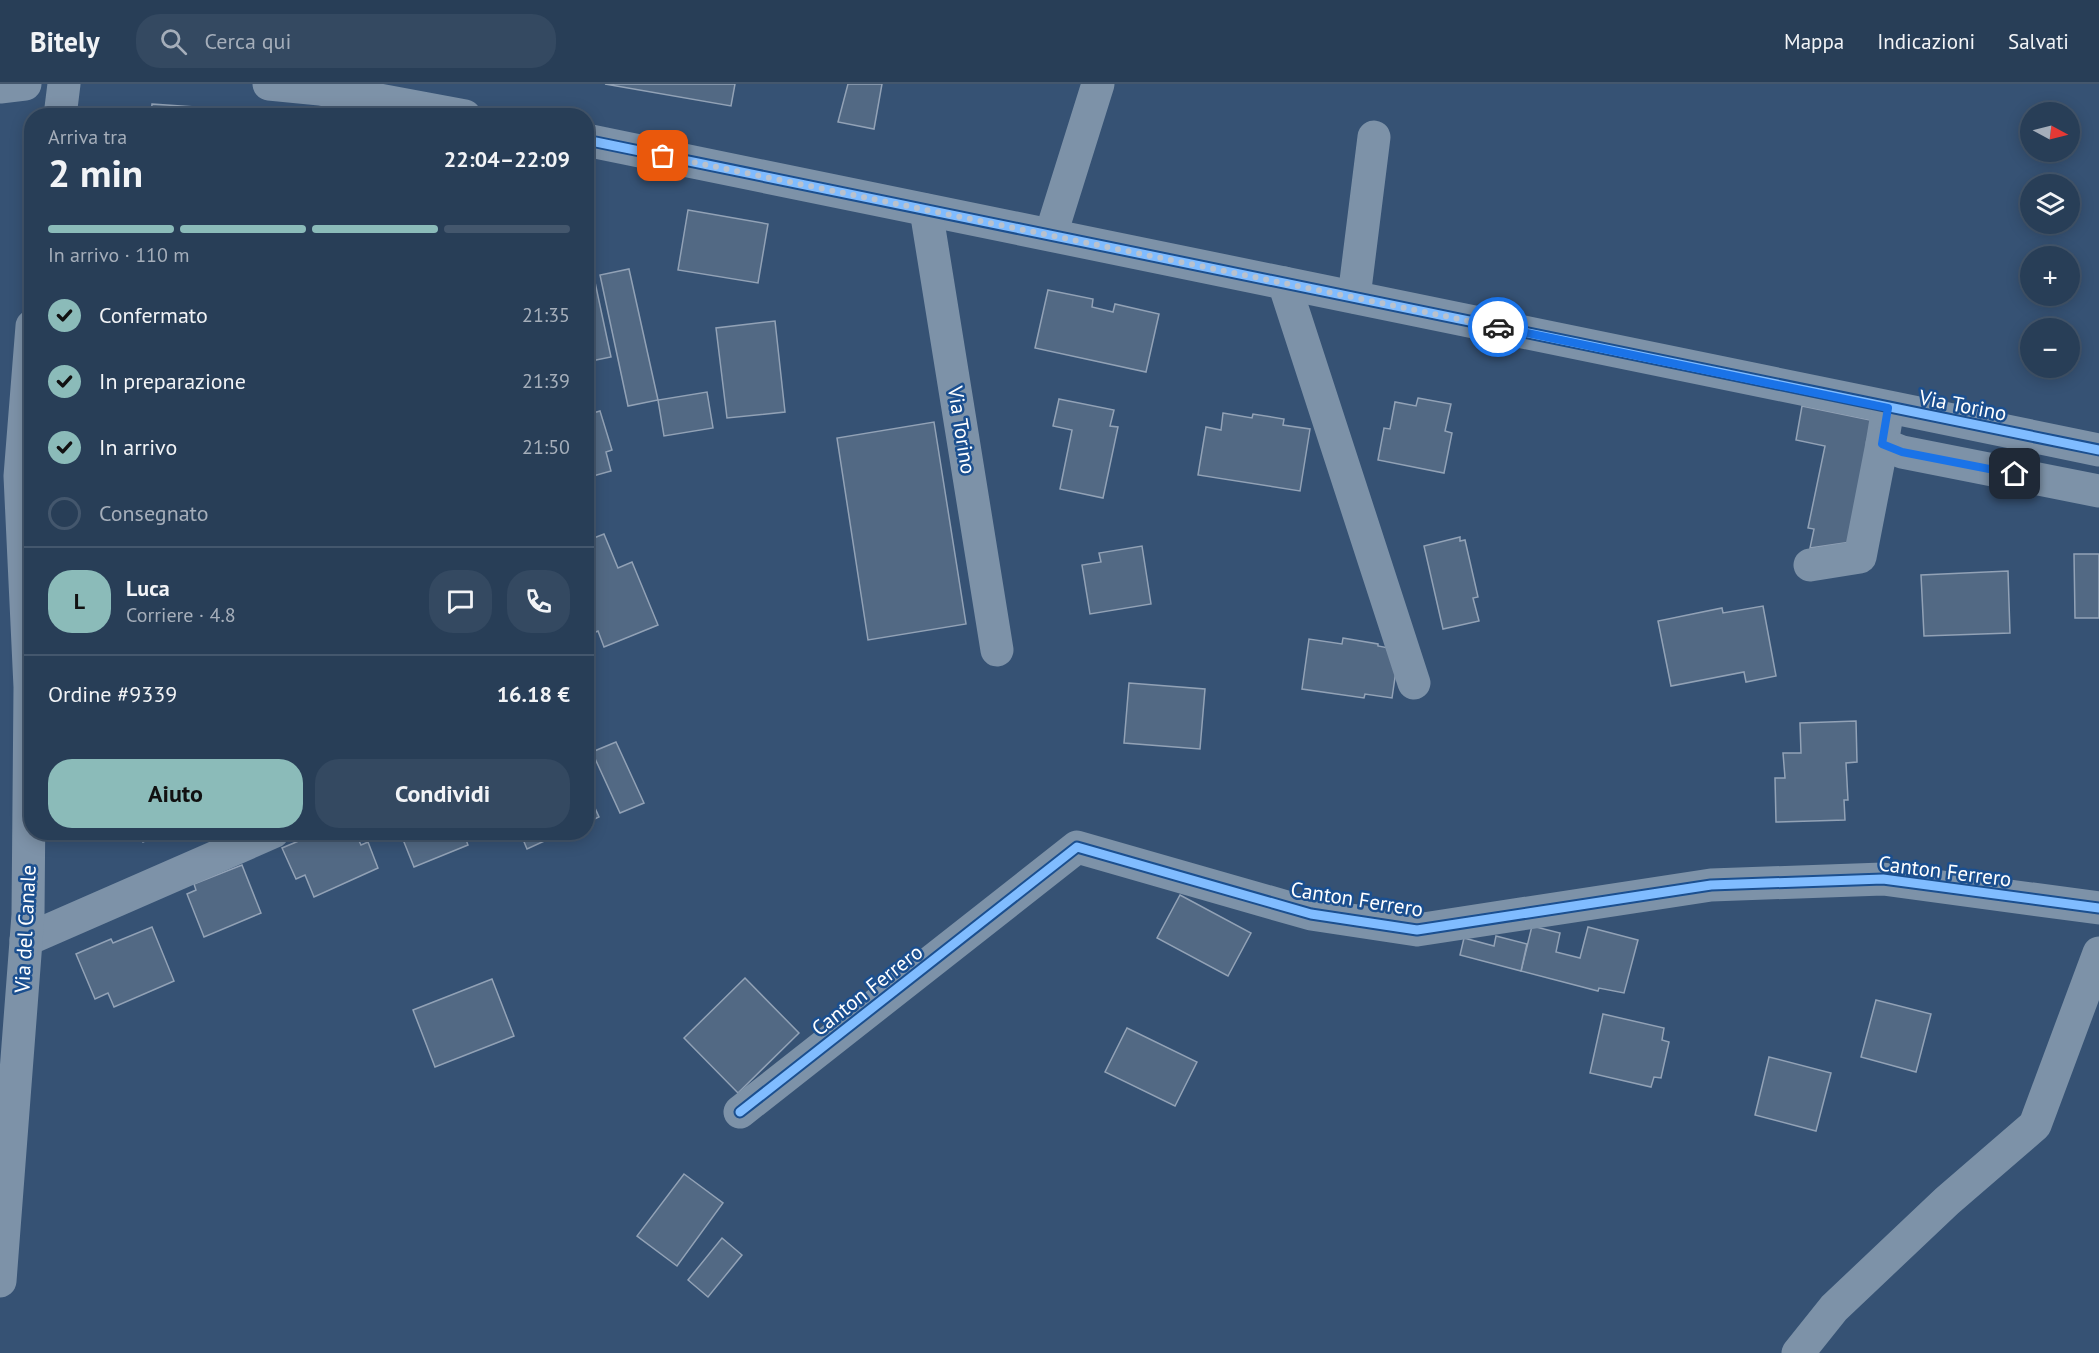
<!DOCTYPE html>
<html lang="it">
<head>
<meta charset="utf-8">
<style>
  :root { --surface:#283e57; --page:#344961; --text:#f1f3f6; --muted:#a5aeba; --line:#44576d; --accent:#8bbbb9 }
  body { margin:0; font-family:"PT Sans",sans-serif; background:var(--page); color:var(--text); height:100vh; display:flex; flex-direction:column; font-size:22px; white-space:nowrap }
  * { box-sizing:border-box; margin:0 }
  p { font-size:20px; color:var(--muted) }
  .icon { flex:none; width:33px; height:33px; fill:none; stroke:currentColor; stroke-width:2; stroke-linecap:round; stroke-linejoin:round }
  .map { position:relative; flex:1; overflow:hidden }
  .drawer { position:absolute; left:24px; top:24px; width:570px; height:732px; display:flex; flex-direction:column; background:var(--surface); border-radius:24px; box-shadow:0 3px 15px #0003,0 0 0 2px var(--line) }
  .drawer>* { flex:none }
  .needle { width:39px; rotate:97deg }
  .fabs { position:absolute; left:2020px; top:18px; display:grid; gap:12px }
  .fabs a { display:grid; place-items:center; width:60px; height:60px; border-radius:50%; background:var(--surface); box-shadow:0 3px 15px #0003,0 0 0 2px var(--line); font-size:30px }
  .pin { position:absolute; display:grid; place-items:center; width:51px; height:51px; color:#fff; margin:-26px; border-radius:12px; box-shadow:0 3px 9px #0006 }
  .courier { position:absolute; display:grid; place-items:center; width:60px; height:60px; margin:-30px; border:4px solid #1a73e8; border-radius:50%; background:#fff; color:#222; box-shadow:0 2px 8px #0007 }
  .head em { font-style:normal; font-weight:800 }
  .head div { display:flex; flex-direction:column-reverse }
  .head { display:flex; align-items:center; justify-content:space-between; height:102px; padding:0 24px }
  h1 { font-size:39px; font-weight:800; line-height:45px }
  .bar { display:grid; grid-template-columns:repeat(4,1fr); gap:9px 6px; align-content:center; height:72px; padding:0 24px }
  .bar i { height:8px; border-radius:4px; background:var(--line) }
  .bar .on { background:var(--accent) }
  .bar p { grid-column:span 4 }
  .line { display:flex; align-items:center; gap:15px; padding:0 24px; border-top:2px solid var(--line) }
  .line div { flex:1 }
  .round { display:grid; place-items:center; flex:none; width:63px; height:63px; border-radius:24px; background:var(--page) }
  ol { padding:0 24px; list-style:none }
  li { display:flex; align-items:center; gap:18px; height:66px }
  li p { margin-inline-start:auto }
  li .icon { padding:6px; border-radius:50%; background:var(--accent); color:#111; stroke-width:4 }
  li:last-child { color:var(--muted) }
  li i { width:33px; height:33px; border:3px solid var(--line); border-radius:50% }
  .primary-button { display:flex; gap:12px; margin-top:auto; padding:12px 24px }
  .primary-button a { flex:1; height:69px; border-radius:24px; background:var(--accent); color:#111; font-size:24px; font-weight:800; line-height:69px; text-align:center }
  .primary-button a+a { background:var(--page); color:var(--text) }
  header { display:flex; align-items:center; gap:36px; box-sizing:border-box; height:84px; padding:0 30px; background:var(--surface); border-bottom:2px solid var(--line) }
  header strong { font-size:28px }
  nav { display:flex; gap:33px; margin-inline-start:auto; font-size:21px }
  .search { width:420px; height:54px; background:var(--page); display:flex; align-items:center; gap:15px; box-sizing:border-box; padding:0 21px; border-radius:24px; color:var(--muted); font-size:22px }
  .map>svg:first-child { display:block }
</style>
</head>
<body>
<header>
<strong>Bitely</strong>
<div class="search"><svg class="icon" aria-label="search" viewBox="0 0 24 24"><circle cx="10" cy="10" r="6"/><path d="M15 15l6 6"/></svg>Cerca qui</div>
<nav><a>Mappa</a><a>Indicazioni</a><a>Salvati</a></nav>
</header>
<div class="map">
<svg width="2099" height="1269" viewBox="0 0 2099 1269">
  <rect width="100%" height="100%" fill="#365274"/>
  <g fill="#526984" stroke="#92a2b6" stroke-width="1.5">
    <path d="M605,0H735L731,22Z"/>
    <path d="M848,0H882L874,45L838,38Z"/>
    <path d="M152,20L224,25L223,32H151Z"/>
    <path d="M264,23L315,26V32H263Z"/>
    <path d="M688,126L768,140L758,199L678,186Z"/>
    <path d="M586,156L611,273L586,278Z"/>
    <path d="M629,185L658,316L628,322L600,191Z"/>
    <path d="M1048,206L1093,215L1092,223L1113,228L1115,220L1159,230L1146,288L1035,264Z"/>
    <path d="M775,237L785,328L727,334L716,244Z"/>
    <path d="M707,308L713,344L664,352L658,316Z"/>
    <path d="M1418,314L1451,320L1445,347L1452,349L1444,389L1378,376L1384,344L1390,345L1395,318L1416,322Z"/>
    <path d="M1059,315L1114,326L1110,342L1118,343L1103,414L1060,405L1072,346L1053,342Z"/>
    <path d="M1802,322L1875,337L1851,458L1810,464L1814,445L1808,444L1825,362L1796,356Z"/>
    <path d="M600,327L612,366L606,368L611,387L586,394V331Z"/>
    <path d="M1223,329L1252,334L1253,330L1284,335L1283,341L1310,345L1300,407L1198,391L1206,343L1221,346Z"/>
    <path d="M934,338L966,540L868,556L837,354Z"/>
    <path d="M604,450L618,484L632,478L658,541L604,563L598,547L586,552V457Z"/>
    <path d="M1460,453V457L1465,456L1478,513L1473,514L1479,537L1443,545L1424,462Z"/>
    <path d="M1142,462L1151,520L1090,530L1082,481L1101,478L1099,469Z"/>
    <path d="M2074,470H2099V534H2075Z"/>
    <path d="M2008,487L2010,549L1924,552L1921,491Z"/>
    <path d="M1763,522L1776,592L1746,598L1744,588L1671,602L1658,537L1722,524L1723,529Z"/>
    <path d="M1343,554L1378,560V562L1399,566L1392,614L1365,610L1364,614L1302,605L1309,555L1342,560Z"/>
    <path d="M1129,599L1205,605L1200,665L1124,659Z"/>
    <path d="M1856,637L1857,678L1846,679L1848,716H1844L1845,736L1776,738L1775,694H1785L1783,669H1801L1800,639Z"/>
    <path d="M616,658L644,719L620,729L592,668Z"/>
    <path d="M586,704L599,733L586,739Z"/>
    <path d="M139,748H166L143,758Z"/>
    <path d="M320,748H355L361,761L368,758L378,784L314,813L305,791L296,795L282,764Z"/>
    <path d="M400,748H463L468,761L414,783Z"/>
    <path d="M520,748H564L527,765Z"/>
    <path d="M242,781L261,829L204,853L187,810L196,806L194,800Z"/>
    <path d="M1180,811L1251,849L1228,892L1157,854Z"/>
    <path d="M1532,842L1560,849L1556,868L1580,874L1588,843L1638,856L1624,909L1599,904L1598,907L1521,887Z"/>
    <path d="M152,843L174,897L114,923L108,909L95,915L76,870L111,855L113,859Z"/>
    <path d="M1496,852L1527,860L1521,887L1460,871L1464,854L1494,862Z"/>
    <path d="M745,894L799,949L738,1009L684,954Z"/>
    <path d="M492,895L514,952L435,983L413,926Z"/>
    <path d="M1876,916L1931,930L1916,988L1861,973Z"/>
    <path d="M1603,930L1664,944L1662,956L1669,958L1661,994L1654,993L1651,1003L1590,989Z"/>
    <path d="M1127,944L1197,978L1175,1022L1105,988Z"/>
    <path d="M1769,973L1831,989L1816,1047L1755,1031Z"/>
    <path d="M684,1090L723,1119L677,1182L637,1152Z"/>
    <path d="M722,1154L742,1171L708,1213L688,1196Z"/>
  </g>
  <g fill="none" stroke-linecap="round" stroke-linejoin="round">
    <g stroke="#7d92a8" stroke-width="33">
      <path d="M269,0L320,5L465,32"/>
      <path d="M0,3L25,0"/>
      <path d="M60,32L64,0"/>
      <path d="M586,56L2099,366"/>
      <path d="M926,126L997,566"/>
      <path d="M1051,150L1098,0"/>
      <path d="M1284,199L1414,599"/>
      <path d="M1354,213L1374,53"/>
      <path d="M1888,324L1882,360L1902,368L2099,407"/>
      <path d="M1810,481L1860,473L1882,360"/>
      <path d="M26,856L273,748"/>
      <path d="M740,1028L1077,763L1311,830L1417,846L1711,801L1883,795L2099,824"/>
      <path d="M0,1197L28,831L30,603L20,392L32,242"/>
      <path d="M1798,1269L1834,1224L1947,1117L2035,1041L2099,869"/>
    </g>
    <g stroke="#1b4f8f" stroke-width="13">
      <g id="cycleway">
        <path d="M586,56L2099,366"/>
        <path d="M740,1028L1077,763L1311,830L1417,846L1711,801L1883,795L2099,824"/>
      </g>
    </g>
    <use href="#cycleway" stroke="#80bcff" stroke-width="9"/>
  </g>
  <g fill="none" stroke-linecap="round" stroke-linejoin="round">
    <path stroke="#b9c2ce" stroke-width="6" stroke-dasharray="0 10.8" d="M663,72L1498,243"/>
    <path stroke="#1a73e8" stroke-width="8" d="M1498,243L1888,324L1882,360L1902,368L2015,390"/>
  </g>
  <g text-anchor="middle" dominant-baseline="central" stroke-width="5" stroke-linejoin="round" paint-order="stroke">
    <g font-size="21" fill="#fff" stroke="#1b4f8f">
      <text transform="translate(1963 321) rotate(11)">Via Torino</text>
      <text transform="translate(962 346) rotate(81)">Via Torino</text>
      <text transform="translate(1945 787) rotate(7)">Canton Ferrero</text>
      <text transform="translate(1357 815) rotate(9)">Canton Ferrero</text>
      <text transform="translate(25 845) rotate(-87)">Via del Canale</text>
      <text transform="translate(867 906) rotate(-38)">Canton Ferrero</text>
    </g>
  </g>
</svg>
<div class="fabs">
<a><svg class="needle" viewBox="-14 -14 28 28"><path d="M0-13l5 13h-10z" fill="#e53935"/><path d="M0 13l5-13h-10z" fill="#a5aeba"/></svg></a>
<a><svg class="icon" aria-label="layers" viewBox="0 0 24 24"><path d="M12 4l9 5-9 5-9-5zM3 14l9 5 9-5"/></svg></a>
<a>+</a>
<a>−</a>
</div>
<div class="pin" style="left:663px;top:72px;background:#ea580c"><svg class="icon" aria-label="bag" viewBox="0 0 24 24"><path d="M5 8h14l-1 12H6zM9 8a3 3 0 0 1 6 0"/></svg></div>
<div class="pin" style="left:2015px;top:390px;background:#1f2937"><svg class="icon" aria-label="home" viewBox="0 0 24 24"><path d="M3 11l9-7 9 7M6 9v11h12V9"/></svg></div>
<div class="courier" style="left:1498px;top:243px"><svg class="icon" aria-label="car" viewBox="0 0 24 24"><path d="M5 17H2v-5l4-1 3-4h7l3 4 3 1v5h-3M9 17h6M6 11h13"/><circle cx="7" cy="17" r="2"/><circle cx="17" cy="17" r="2"/></svg></div>
<section class="drawer">
<div class="head"><div><h1>2 min</h1><p>Arriva tra</p></div><em>22:04–22:09</em></div>
<div class="bar"><i class="on"></i><i class="on"></i><i class="on"></i><i></i><p>In arrivo · 110 m</p></div>
<ol>
<li><svg class="icon" aria-label="check" viewBox="0 0 24 24"><path d="M5 12l5 5 9-10"/></svg>Confermato<p>21:35</p></li>
<li><svg class="icon" aria-label="check" viewBox="0 0 24 24"><path d="M5 12l5 5 9-10"/></svg>In preparazione<p>21:39</p></li>
<li><svg class="icon" aria-label="check" viewBox="0 0 24 24"><path d="M5 12l5 5 9-10"/></svg>In arrivo<p>21:50</p></li>
<li><i></i>Consegnato</li>
</ol>
<div class="line" style="height:108px"><b class="round" style="background:var(--accent);color:#111">L</b><div><b>Luca</b><p>Corriere · 4.8</p></div><a class="round"><svg class="icon" aria-label="chat" viewBox="0 0 24 24"><path d="M4 5h16v11H9l-5 4z"/></svg></a><a class="round"><svg class="icon" aria-label="phone" viewBox="0 0 24 24"><path d="M5 4h4l2 5-3 2q2 4 5 5l2-3 5 2v4C11 20 4 13 5 4z"/></svg></a></div>
<div class="line" style="height:78px"><div>Ordine #9339</div><b>16.18 €</b></div>
<div class="primary-button"><a>Aiuto</a><a>Condividi</a></div>
</section>
</div>
</body>
</html>
